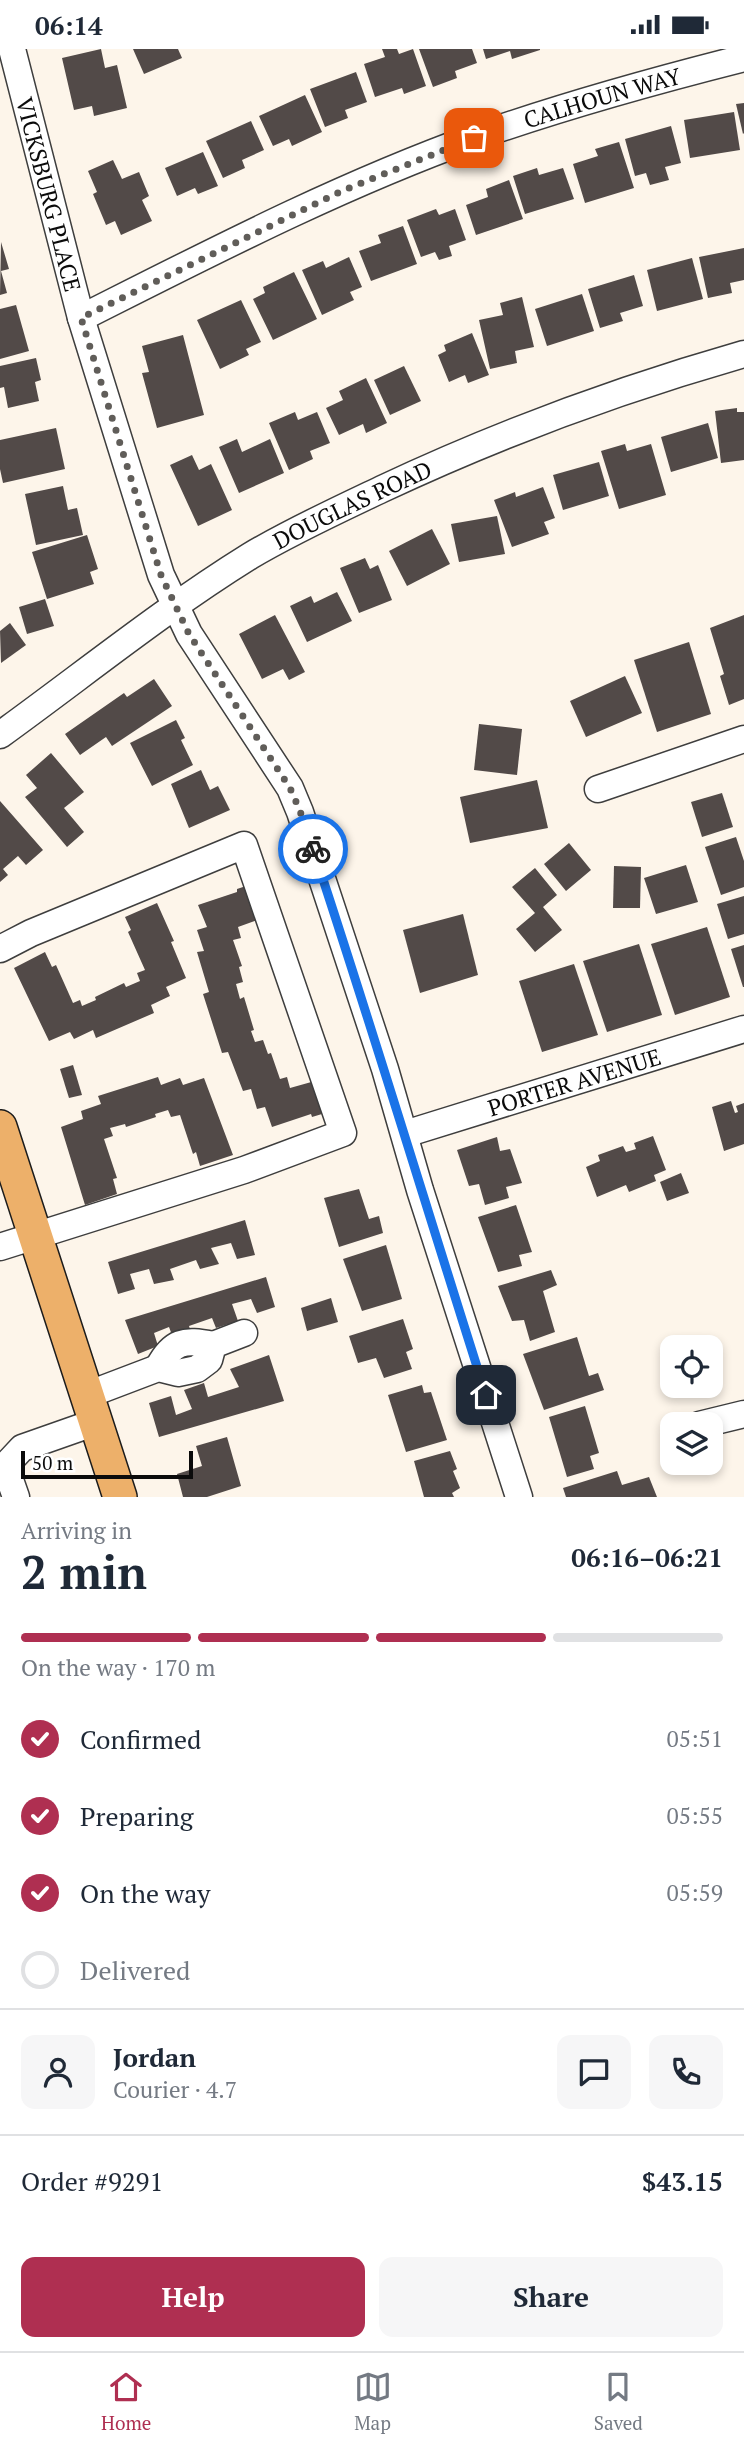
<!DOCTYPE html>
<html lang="en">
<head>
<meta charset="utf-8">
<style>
  :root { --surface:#fff; --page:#f6f6f7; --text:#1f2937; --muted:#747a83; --line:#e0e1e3; --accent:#af2f51 }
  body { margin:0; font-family:"PT Serif",serif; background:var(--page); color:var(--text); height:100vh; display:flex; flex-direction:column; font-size:26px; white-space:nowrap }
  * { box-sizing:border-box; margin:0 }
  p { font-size:23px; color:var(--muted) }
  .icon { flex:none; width:38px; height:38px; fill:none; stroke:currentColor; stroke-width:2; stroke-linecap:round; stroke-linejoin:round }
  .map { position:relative; height:1448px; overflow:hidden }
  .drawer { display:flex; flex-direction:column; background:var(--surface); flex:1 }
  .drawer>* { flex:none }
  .tools { position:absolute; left:660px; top:1286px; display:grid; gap:14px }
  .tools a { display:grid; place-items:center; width:63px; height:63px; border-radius:14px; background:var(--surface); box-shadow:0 4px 10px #0003; font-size:35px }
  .scale { position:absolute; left:21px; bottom:18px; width:172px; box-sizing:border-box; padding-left:7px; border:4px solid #0b0b0b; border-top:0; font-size:19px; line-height:24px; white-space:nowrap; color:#0b0b0b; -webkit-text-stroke:5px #fff; paint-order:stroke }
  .pin { position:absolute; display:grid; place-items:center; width:60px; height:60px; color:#fff; margin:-30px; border-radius:14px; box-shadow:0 4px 10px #0006 }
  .courier { position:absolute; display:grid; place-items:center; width:70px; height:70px; margin:-35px; border:5px solid #1a73e8; border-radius:50%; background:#fff; color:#222; box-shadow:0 2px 9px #0007 }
  .head em { font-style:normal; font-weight:700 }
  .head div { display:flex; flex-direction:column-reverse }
  .head { display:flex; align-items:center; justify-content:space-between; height:119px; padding:0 21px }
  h1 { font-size:46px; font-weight:700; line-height:52px }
  .bar { display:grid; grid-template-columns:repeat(4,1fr); gap:10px 7px; align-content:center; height:84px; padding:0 21px }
  .bar i { height:9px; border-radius:5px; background:var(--line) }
  .bar .selected { background:var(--accent) }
  .bar p { grid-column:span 4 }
  .line { display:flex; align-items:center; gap:18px; padding:0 21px; border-top:2px solid var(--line) }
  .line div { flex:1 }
  .round { display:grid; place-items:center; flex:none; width:74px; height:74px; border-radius:14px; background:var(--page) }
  ol { padding:0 21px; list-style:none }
  li { display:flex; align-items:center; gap:21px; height:77px }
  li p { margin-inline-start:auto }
  li .icon { padding:7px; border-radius:50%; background:var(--accent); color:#fff; stroke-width:4 }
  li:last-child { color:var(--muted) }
  li i { width:38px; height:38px; border:4px solid var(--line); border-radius:50% }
  .button { display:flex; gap:14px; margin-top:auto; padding:14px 21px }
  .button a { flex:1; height:80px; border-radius:14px; background:var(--accent); color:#fff; font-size:28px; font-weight:700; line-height:80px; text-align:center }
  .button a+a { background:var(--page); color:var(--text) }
  .status { display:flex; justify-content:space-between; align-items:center; height:49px; padding:0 35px; background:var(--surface); direction:ltr }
  .status svg { height:19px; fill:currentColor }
  .tab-bar { display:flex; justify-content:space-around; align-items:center; height:98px; border-top:2px solid var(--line); background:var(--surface); font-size:19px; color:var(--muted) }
  .tab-bar a { display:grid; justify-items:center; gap:4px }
  .tab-bar .selected { color:var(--accent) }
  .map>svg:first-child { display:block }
</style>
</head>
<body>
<div class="status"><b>06:14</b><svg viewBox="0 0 49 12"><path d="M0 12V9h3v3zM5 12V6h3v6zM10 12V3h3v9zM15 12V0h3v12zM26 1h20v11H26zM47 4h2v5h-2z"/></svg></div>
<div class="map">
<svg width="744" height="1448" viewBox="0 0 744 1448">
  <rect width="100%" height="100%" fill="#fdf5ea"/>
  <g fill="#524a48">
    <path d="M101,0L105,19L117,16L127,59L94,67L92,57L74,61L62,9Z"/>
    <path d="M133,0H178L182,9L144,25Z"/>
    <path d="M382,0H397L399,5L413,0L426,37L404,45L402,39L375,48L364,15L385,8Z"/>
    <path d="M419,0H472L477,14L455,22L457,29L433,38Z"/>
    <path d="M483,0H540V1L512,10L510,2L486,10Z"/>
    <path d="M356,23L367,53L345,61L348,69L325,78L310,40Z"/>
    <path d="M305,46L322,83L292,97L289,90L273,97L259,67Z"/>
    <path d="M744,54V84L743,85L736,55Z"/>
    <path d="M734,63L740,101L690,109L684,71Z"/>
    <path d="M251,72L264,101L242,111L245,119L223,129L206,92Z"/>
    <path d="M671,77L681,114L665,118L669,131L650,136L646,124L635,127L625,90Z"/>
    <path d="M619,93L634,139L585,154L573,115L598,107L595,100Z"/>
    <path d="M203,103L218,137L198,145L195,139L177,147L165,119Z"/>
    <path d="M113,111L122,130L139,123L149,147L142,151L152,172L121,186L115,172L106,176L93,145L97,143L88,122Z"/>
    <path d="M537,119L539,126L563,119L574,150L525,165L513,127Z"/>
    <path d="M509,131L523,170L476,186L466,156L488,148L486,140Z"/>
    <path d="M436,160L439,166L455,160L466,191L449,197L452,207L439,211L435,203L421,208L407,171Z"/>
    <path d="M403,177L417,215L371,232L359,202L381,194L378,186Z"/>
    <path d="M1,193L9,220L1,222L7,244L0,246Z"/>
    <path d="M744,199V231L730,234L732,244L708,249L699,208Z"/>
    <path d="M349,208L362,238L350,243L354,251L322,266L302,221L323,212L326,219Z"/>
    <path d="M692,209L703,250L657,262L647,221Z"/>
    <path d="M294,223L317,270L273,291L253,250L265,244L263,238Z"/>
    <path d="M634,226L643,257L620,264L623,272L600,279L588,240Z"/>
    <path d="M582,245L594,282L547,297L535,260Z"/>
    <path d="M522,248L534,298L515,302L517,314L490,320L479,271L503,266L500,254Z"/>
    <path d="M241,251L261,293L246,300L249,306L220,320L197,271Z"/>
    <path d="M16,256L29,302L0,310V260Z"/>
    <path d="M472,284L489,326L468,334L465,326L449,333L438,306L446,302L444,296Z"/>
    <path d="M183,286L204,366L157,379L142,324L149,323L142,297Z"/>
    <path d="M36,309L41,331L35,333L39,352L8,359L4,338L0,339V317Z"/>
    <path d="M404,317L421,352L390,366L374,331Z"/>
    <path d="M366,329L387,374L366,384L363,375L339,386L326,359L343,351L339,342Z"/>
    <path d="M737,359V363H744V411L721,414L715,362Z"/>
    <path d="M295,363L298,371L317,363L330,394L310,402L313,410L289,421L269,374Z"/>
    <path d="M708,374L718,409L671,423L661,388Z"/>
    <path d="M56,379L65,420L3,434L0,420V391Z"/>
    <path d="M237,390L242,403L270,390L284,424L239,444L219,398Z"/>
    <path d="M625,395L627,402L651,395L666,446L619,460L601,402Z"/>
    <path d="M192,406L199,421L211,415L232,461L198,477L170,416Z"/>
    <path d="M599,413L609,447L563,461L553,426Z"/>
    <path d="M63,437L68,461L77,459L83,486L36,496L25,445Z"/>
    <path d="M543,438L555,469L544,473L549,485L512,498L494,451L515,443L516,448Z"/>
    <path d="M497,467L505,505L459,513L451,475Z"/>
    <path d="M432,480L450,515L407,537L389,502Z"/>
    <path d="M87,486L98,520L90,523L94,535L47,550L32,503Z"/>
    <path d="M365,509L370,520L378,516L392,551L359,564L340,519Z"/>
    <path d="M337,543L352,572L307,593L290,557L311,547L314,554Z"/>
    <path d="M45,550L54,577L27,585L19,558Z"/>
    <path d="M275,566L305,623L289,631L283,620L262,630L239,585Z"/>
    <path d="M744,566V650L729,656L720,627L724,625L710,579Z"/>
    <path d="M10,574L26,596L1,614L0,582Z"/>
    <path d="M689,593L711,665L657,683L634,611Z"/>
    <path d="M625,627L642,664L586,688L570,652Z"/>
    <path d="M154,630L172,657L112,697L106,688L80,706L65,685L124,644L127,648Z"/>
    <path d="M176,671L185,689L181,691L193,716L152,737L130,694Z"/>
    <path d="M479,675L522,680L517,726L474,721Z"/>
    <path d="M51,704L84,743L64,759L84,783L67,798L25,748L37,739L26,726Z"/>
    <path d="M201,721L210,741L218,737L230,761L189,779L171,735Z"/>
    <path d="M537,731L548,779L470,794L460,748Z"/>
    <path d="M722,744L733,778L702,788L691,753Z"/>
    <path d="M0,752L43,801L26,816L18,807L3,820L8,826L0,833Z"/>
    <path d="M736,788L744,812V838L721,846L705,798Z"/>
    <path d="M569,794L591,821L566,842L544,815Z"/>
    <path d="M686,816L698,853L656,865L644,829Z"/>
    <path d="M614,817L641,818L640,859H613Z"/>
    <path d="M535,819L557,846L543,858L562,881L535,903L516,880L535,864L512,838Z"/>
    <path d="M255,834L266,868L238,878L241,889L233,891L242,917L239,918L243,933L236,935L240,950L244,948L254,981L251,982L255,993L263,991L268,1005L271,1004L280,1030L287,1028L290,1039L322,1030L332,1062L312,1068L311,1065L272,1078L265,1058L257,1060L251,1040L243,1042L228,1003L222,1004L203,945L209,943L197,903L204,902L197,881L207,878L198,856L237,843V840Z"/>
    <path d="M744,847V885L728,890L717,855Z"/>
    <path d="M157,854L174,892L171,893L186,929L166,938L170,947L151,956L154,964L96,989L93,981L74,990L70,983L49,992L14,919L45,903L52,918L56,916L73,954L80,951L82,957L96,951L95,948L124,934L126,938L140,932L137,924L145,921L128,883L131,881L125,868Z"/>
    <path d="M463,865L478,926L420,944L403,881Z"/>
    <path d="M707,878L730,948L675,966L651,895Z"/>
    <path d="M639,895L662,966L607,983L583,912Z"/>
    <path d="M744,896V938H743L731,900Z"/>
    <path d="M574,915L598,986L542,1003L519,932Z"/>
    <path d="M73,1016L82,1046L69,1049L60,1020Z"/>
    <path d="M158,1028L161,1036L180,1029L183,1036L204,1029L233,1106L200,1117L196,1103L193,1105L180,1066L171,1068L168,1061L155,1065L156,1068L126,1078L125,1075L110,1079L113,1087L104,1090L117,1129L113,1130L117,1145L85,1156L61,1078L83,1070L81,1062L101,1055L98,1047Z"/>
    <path d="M731,1052L735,1064L738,1063L736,1057L744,1054V1095L724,1102L712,1058Z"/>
    <path d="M653,1087L666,1121L654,1126L656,1132L629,1143L626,1136L597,1148L586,1118L600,1112L598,1106L623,1097L626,1103L636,1100L634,1094Z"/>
    <path d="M497,1088L500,1102L510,1100L522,1134L506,1138L509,1149L485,1156L479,1135L469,1137L457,1101Z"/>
    <path d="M681,1124L689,1144L667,1152L660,1133Z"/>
    <path d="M359,1140L369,1170L379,1167L383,1184L339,1198L324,1149Z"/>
    <path d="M516,1156L532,1203L519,1206L522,1217L498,1223L478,1168Z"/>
    <path d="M245,1171L255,1206L237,1210L231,1194L211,1199L219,1215L200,1220L196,1211L170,1220L174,1231L154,1235L149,1220L130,1225L135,1240L118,1245L108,1213Z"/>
    <path d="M386,1196L402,1250L362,1262L343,1210Z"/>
    <path d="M551,1221L557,1236L543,1242L555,1283L530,1292L524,1271L512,1272L498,1237Z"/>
    <path d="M266,1228L275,1258L257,1264L251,1250L232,1255L238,1272L216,1279L212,1269L189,1277L192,1287L175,1294L169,1278L154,1284L158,1297L138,1305L125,1271Z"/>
    <path d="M331,1249L338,1273L307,1282L301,1259Z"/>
    <path d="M403,1270L413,1300L406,1303L412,1320L384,1329L376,1309L358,1314L349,1287Z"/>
    <path d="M577,1288L589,1327L598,1324L604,1341L544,1361L523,1305Z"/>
    <path d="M269,1306L284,1352L159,1388L149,1354L171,1347L176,1366L192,1360L184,1341L204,1334L208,1348L239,1338L230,1320Z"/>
    <path d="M422,1336L424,1344L431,1343L447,1391L406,1403L388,1346Z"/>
    <path d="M585,1357L599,1404L590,1407L594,1420L567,1428L549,1368Z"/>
    <path d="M227,1388L241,1437L207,1448H183L177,1425L202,1417L196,1397Z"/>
    <path d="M450,1402L457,1420L453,1422L460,1439L452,1444L454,1448H424L414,1412Z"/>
    <path d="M617,1422L622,1436L649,1428L657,1448H566L563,1439Z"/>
  </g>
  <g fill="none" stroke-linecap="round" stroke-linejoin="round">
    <g stroke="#3e3e3e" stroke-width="29">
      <g id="minor">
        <path id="s1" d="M12,0L81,269L161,526L189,585L290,739L300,763L385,1020L420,1141L519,1448"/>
        <path id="s2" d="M81,269C210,204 339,137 475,88C563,57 653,32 744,9"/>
        <path id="s3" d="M0,686C83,626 163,561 250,507C292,482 338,461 382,440C501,384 618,341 744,305"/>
        <path d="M598,740L744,690"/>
        <path d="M0,900L31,884L244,796L343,1084L244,1121L0,1198"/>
        <path id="s4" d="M405,1085L744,980"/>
        <path d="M158,1319C172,1292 184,1290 213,1296"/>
        <path d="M87,1346L158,1319L178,1324L197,1320L209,1311L213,1296L244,1284"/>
        <path d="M699,1376L744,1365"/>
        <path d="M16,1448L9,1428V1413L22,1399L96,1373"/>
      </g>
    </g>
    <g stroke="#1c1c1c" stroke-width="36">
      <path id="major" d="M0,1078L120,1448"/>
    </g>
    <use href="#minor" stroke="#fff" stroke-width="26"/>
    <use href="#major" stroke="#edb06a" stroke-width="33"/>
  </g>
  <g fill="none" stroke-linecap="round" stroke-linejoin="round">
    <path stroke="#605d59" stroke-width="7" stroke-dasharray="0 12.6" d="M313,800L300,762L290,739L189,585L161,526L81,269L344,141L474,89"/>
    <path stroke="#1a73e8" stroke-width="9" d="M313,800C373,981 428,1164 486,1346"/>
  </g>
  <g text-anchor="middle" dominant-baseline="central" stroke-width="7" stroke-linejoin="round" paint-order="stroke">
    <g font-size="23" fill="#0b0b0b" stroke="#fff">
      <text stroke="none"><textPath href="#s2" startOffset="567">CALHOUN WAY</textPath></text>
      <text stroke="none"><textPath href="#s1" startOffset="150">VICKSBURG PLACE</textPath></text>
      <text stroke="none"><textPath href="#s3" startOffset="422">DOUGLAS ROAD</textPath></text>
      <text stroke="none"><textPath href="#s4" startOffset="177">PORTER AVENUE</textPath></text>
    </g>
  </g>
</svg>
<div class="tools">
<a><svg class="icon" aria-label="locate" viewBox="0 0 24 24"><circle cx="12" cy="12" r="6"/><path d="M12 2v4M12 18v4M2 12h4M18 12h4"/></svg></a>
<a><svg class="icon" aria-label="layers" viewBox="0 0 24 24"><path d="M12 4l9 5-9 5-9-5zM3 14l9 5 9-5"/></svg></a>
</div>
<div class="scale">50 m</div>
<div class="pin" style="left:474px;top:89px;background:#ea580c"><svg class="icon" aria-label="bag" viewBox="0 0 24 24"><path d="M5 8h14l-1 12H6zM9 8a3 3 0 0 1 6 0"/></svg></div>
<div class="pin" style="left:486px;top:1346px;background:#1f2937"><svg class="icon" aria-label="home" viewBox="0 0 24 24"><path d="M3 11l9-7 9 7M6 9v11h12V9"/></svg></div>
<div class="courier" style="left:313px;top:800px"><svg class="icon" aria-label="bike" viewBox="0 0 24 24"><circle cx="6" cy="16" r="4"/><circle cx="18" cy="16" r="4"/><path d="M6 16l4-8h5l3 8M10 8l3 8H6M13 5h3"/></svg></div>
</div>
<section class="drawer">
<div class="head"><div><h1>2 min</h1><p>Arriving in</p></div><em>06:16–06:21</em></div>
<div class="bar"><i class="selected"></i><i class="selected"></i><i class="selected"></i><i></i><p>On the way · 170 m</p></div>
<ol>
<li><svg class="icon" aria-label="check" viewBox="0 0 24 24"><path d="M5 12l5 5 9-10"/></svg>Confirmed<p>05:51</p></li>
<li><svg class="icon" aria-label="check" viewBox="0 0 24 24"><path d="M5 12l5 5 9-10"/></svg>Preparing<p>05:55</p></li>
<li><svg class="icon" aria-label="check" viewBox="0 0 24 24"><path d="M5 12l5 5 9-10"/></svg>On the way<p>05:59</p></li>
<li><i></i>Delivered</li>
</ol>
<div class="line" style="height:126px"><a class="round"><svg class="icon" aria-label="person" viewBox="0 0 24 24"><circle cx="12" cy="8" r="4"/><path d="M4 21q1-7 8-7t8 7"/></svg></a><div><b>Jordan</b><p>Courier · 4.7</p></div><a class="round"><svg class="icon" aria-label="chat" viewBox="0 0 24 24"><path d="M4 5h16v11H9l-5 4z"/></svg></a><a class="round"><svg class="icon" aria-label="phone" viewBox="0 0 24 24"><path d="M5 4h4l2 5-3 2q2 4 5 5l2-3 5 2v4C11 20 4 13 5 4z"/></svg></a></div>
<div class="line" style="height:91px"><div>Order #9291</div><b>$43.15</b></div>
<div class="button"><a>Help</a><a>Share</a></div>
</section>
<nav class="tab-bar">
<a class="selected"><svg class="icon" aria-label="home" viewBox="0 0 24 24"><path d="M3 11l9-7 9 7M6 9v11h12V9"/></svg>Home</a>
<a><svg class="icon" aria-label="map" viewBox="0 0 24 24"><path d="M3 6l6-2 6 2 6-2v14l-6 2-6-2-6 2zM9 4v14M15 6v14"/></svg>Map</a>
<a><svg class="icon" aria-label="saved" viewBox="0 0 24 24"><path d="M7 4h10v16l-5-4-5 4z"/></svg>Saved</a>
</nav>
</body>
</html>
